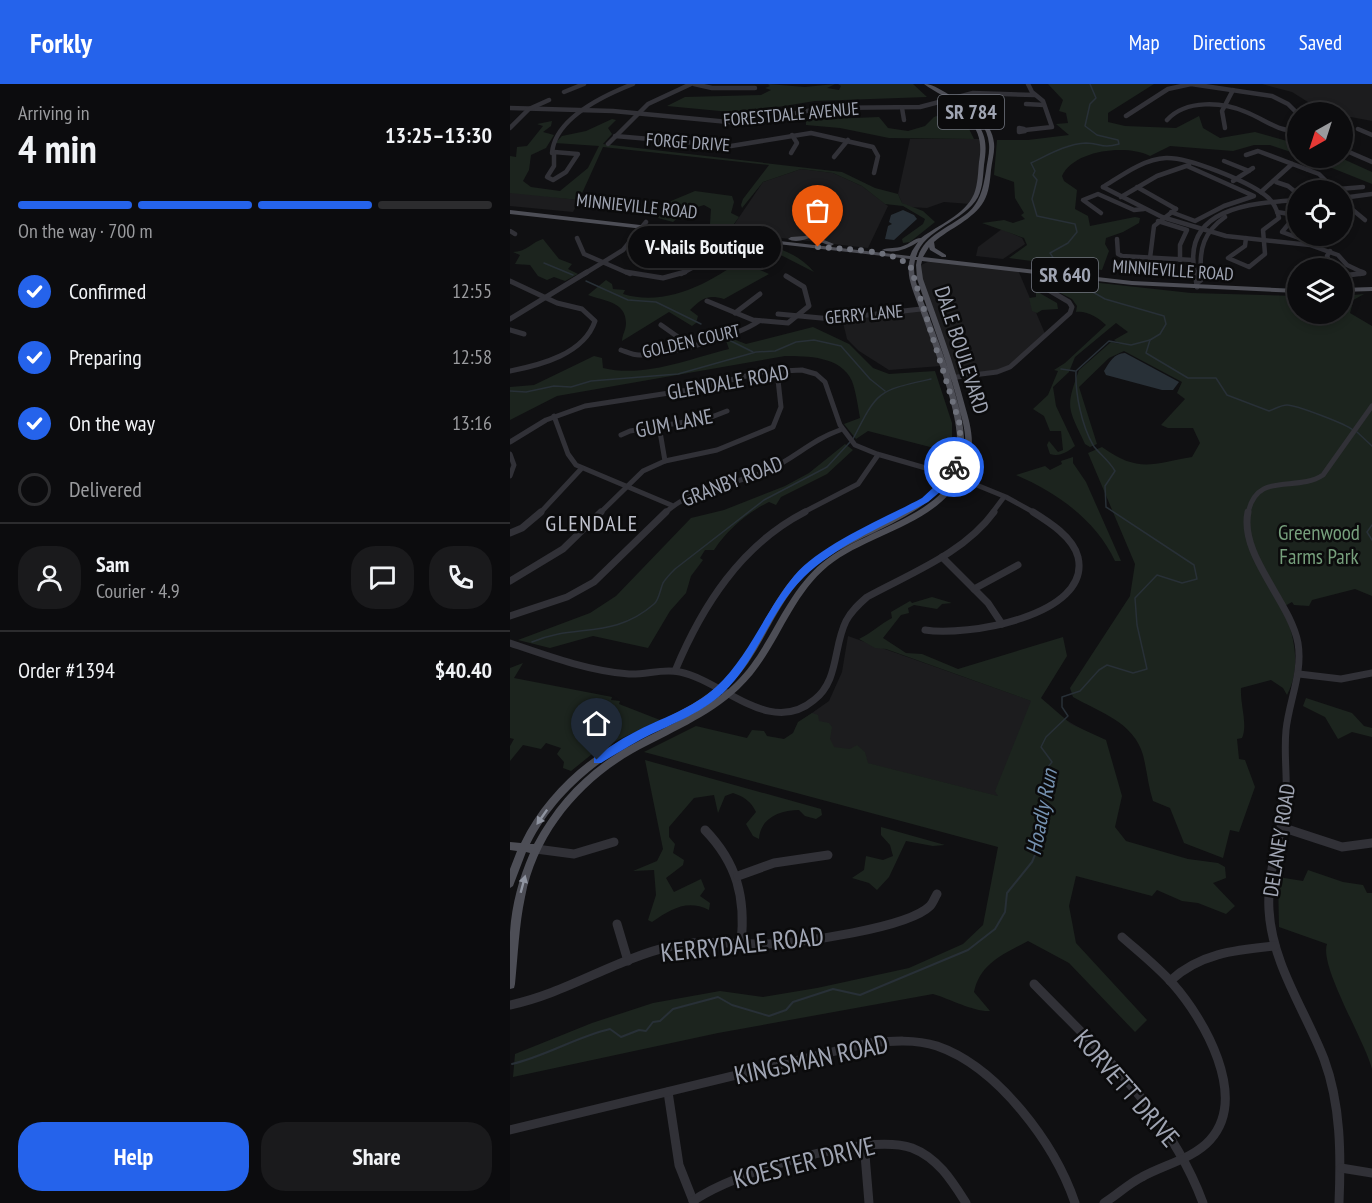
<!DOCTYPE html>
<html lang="en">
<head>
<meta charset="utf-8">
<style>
  :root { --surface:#0c0c0e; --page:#1a1a1c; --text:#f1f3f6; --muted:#9a9b9e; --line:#2c2c2e; --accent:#2563eb }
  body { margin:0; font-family:"PT Sans Narrow",sans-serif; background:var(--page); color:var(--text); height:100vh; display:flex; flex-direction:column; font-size:22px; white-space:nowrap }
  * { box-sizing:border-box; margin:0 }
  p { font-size:20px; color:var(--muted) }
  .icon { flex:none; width:33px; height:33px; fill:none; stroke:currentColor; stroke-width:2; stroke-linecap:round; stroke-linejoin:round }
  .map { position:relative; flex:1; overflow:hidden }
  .drawer { display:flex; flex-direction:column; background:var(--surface); width:510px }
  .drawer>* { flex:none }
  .needle { width:39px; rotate:219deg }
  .buttons { position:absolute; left:777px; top:18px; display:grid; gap:12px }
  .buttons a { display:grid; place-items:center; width:66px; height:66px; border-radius:50%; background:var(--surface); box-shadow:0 3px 9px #0003,0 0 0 2px var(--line); font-size:30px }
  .pin { position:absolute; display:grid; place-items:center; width:51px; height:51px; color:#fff; margin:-62px -26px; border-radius:50% 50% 50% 0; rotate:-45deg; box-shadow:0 0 6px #0007 }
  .pin .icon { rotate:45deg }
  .courier { position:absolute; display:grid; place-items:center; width:60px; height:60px; margin:-30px; border:4px solid #2563eb; border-radius:50%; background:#fff; color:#222; box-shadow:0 2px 8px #0007 }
  .bubble { position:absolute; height:42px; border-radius:21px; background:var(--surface); box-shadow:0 3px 9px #0003,0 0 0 2px var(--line); font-size:20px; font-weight:700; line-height:42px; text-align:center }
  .head em { font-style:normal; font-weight:700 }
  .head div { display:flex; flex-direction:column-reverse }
  .head { display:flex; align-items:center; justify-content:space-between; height:102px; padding:0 18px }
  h1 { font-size:39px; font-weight:700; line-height:45px }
  .bar { display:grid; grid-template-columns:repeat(4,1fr); gap:9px 6px; align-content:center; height:72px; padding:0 18px }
  .bar i { height:8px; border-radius:4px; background:var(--line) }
  .bar .active { background:var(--accent) }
  .bar p { grid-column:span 4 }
  .line { display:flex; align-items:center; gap:15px; padding:0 18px; border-top:2px solid var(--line) }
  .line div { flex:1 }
  .round { display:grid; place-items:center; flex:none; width:63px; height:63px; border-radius:24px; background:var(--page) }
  ol { padding:0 18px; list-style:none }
  li { display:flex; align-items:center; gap:18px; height:66px }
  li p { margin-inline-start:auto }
  li .icon { padding:6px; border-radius:50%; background:var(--accent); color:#fff; stroke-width:4 }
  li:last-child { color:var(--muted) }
  li i { width:33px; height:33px; border:3px solid var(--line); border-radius:50% }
  .button { display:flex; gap:12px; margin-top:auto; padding:12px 18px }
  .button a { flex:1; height:69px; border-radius:24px; background:var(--accent); color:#fff; font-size:24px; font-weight:700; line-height:69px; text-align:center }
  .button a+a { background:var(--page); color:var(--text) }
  header { display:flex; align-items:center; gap:36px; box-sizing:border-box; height:84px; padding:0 30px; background:var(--accent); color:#fff }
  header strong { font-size:28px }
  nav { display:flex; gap:33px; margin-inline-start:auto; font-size:21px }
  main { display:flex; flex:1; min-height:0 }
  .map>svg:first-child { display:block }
</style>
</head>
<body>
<header>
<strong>Forkly</strong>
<nav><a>Map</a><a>Directions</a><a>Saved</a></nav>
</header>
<main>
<section class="drawer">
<div class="head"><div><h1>4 min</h1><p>Arriving in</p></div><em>13:25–13:30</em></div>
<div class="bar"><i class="active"></i><i class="active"></i><i class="active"></i><i></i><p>On the way · 700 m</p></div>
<ol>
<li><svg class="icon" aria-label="check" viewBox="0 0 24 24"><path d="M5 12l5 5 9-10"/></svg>Confirmed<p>12:55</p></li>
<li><svg class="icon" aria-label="check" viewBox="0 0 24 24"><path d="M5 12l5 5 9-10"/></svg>Preparing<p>12:58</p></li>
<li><svg class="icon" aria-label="check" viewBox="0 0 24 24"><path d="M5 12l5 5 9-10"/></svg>On the way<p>13:16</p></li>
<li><i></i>Delivered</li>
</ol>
<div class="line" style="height:108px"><a class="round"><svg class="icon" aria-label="person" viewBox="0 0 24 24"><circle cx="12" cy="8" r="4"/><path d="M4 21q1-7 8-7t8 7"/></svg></a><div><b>Sam</b><p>Courier · 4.9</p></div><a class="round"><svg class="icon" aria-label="chat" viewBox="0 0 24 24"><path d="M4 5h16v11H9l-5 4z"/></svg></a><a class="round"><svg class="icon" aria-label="phone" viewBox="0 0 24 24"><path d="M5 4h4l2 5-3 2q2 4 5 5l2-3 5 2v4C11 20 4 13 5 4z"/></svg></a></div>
<div class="line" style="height:78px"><div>Order #1394</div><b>$40.40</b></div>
<div class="button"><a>Help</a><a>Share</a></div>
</section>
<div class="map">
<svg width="862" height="1119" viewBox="0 0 862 1119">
  <rect width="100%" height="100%" fill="#101012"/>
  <g fill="#1c1c1e">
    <path d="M752,0H862V37L841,33L833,35L832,28H814L782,8Z"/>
    <path d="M400,55H474L467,110L460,120L434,118L417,124L399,123L392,119L388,110Z"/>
    <path d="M291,85L323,89L352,102L378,122L358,164L219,148L253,98Z"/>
    <path d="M0,109H11L69,116L63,128L0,122Z"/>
    <path d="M492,145L512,154L515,160L493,175L466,172L468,163Z"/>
    <path d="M422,176L508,186L536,252L496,285L442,293L408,189L411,181Z"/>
    <path d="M413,225L431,282L379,286L349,267L337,255L332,234Z"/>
    <path d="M338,552L522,617L595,658L600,741L301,665L292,636L319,617L332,588Z"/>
  </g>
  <g fill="#1c241e">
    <path d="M258,0L295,3L325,0L317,4L329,6L331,2L328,0H403L417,13L305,17L231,29L157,22L175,13L251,11L261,6L255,4L260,2Z"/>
    <path d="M538,0H644L598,29V38L615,42L666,44L689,32L693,44L710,54L745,48L777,57H787V70L760,61H744L723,67L660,62L640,72C616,60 564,66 552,92L554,97L567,106L565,125L578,132L580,142L625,133L630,134L629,139L613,148L596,154L595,160L599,167L592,186L499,174L517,161L514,154L472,139L494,136L503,139L515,135L511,131L514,129L505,114L504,98L484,91L487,56H518L559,51L546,40L558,39L556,29L549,27L553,16Z"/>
    <path d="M439,28L458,43L464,55L379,54L330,44L296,41V36L369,33L378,44L398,47L415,42L424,33Z"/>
    <path d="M102,35L106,36L98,44L102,50L93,60L332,88L365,104L388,110L392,119L413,127L425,138L400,158L393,159L392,155L413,140L415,135L393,122L375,120L352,102L323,89L291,85L253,98L232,124L231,121L233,115L259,81L93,63L69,116L0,109V72L6,73L7,63L17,62L33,42L27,40L42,37L41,42L33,48L44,51L36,64L21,71L19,86L13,97L21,103L50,107L78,84L89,62L45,59L52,52L76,47Z"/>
    <path d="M797,74H831L862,88V100Z"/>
    <path d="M185,107L222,112L224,118L221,129L229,133L221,144L200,140L201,125L194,121L175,127L163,138L148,134L161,117Z"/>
    <path d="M33,155L49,175L62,180L58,185L68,190L55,197L44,193L37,196L28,192L20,181L5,180L10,171L3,168C16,168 22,158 33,155Z"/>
    <path d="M250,161C269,162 291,172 304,188L261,166L239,181L259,190L214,215C196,210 192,215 180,226L188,232L186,239L182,242L159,228L112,257C112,251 116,246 116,239C116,217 93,217 78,211L96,196L102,200L103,205L115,206L113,210C163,225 214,191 250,161Z"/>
    <path d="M535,193L681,209L787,212L788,230H832L833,212L854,210L838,219L842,222L840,229L862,242V512L845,505L802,516L799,522L784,521L782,518L773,523C784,552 792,582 777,611L773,604L761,596L731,604C730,621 738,641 732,654L727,655L729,675L735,676L745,703L729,748L720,746L713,774L674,759L660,724L643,717C638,702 637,686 633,671C624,638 589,628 563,613L560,604L620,512L625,480L578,369L592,363C628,389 642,380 682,373L690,359L683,344H658L651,341L675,315L667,309L672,298L614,267L599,274L569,303L587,360L580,363L575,360C558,323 555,325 569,286L601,258L610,260L604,256L618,248L606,239L565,273L559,288L543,303L546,322L565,362C557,368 550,373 540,370L537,361L539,357L548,368L553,366L551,347H540L534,332L523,325L538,311L548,287L544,286L555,279L596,241C589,234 576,226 566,228L567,222L562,215L531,199L530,196Z"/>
    <path d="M526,207L547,219L548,225L532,226L527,229L522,227L519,214L526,213Z"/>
    <path d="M303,243L339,260L363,284L379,290L425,287L442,339V364H424L358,347L346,355L334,340L350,334C348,322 346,308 342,297C331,272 297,272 275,272L47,312L0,336V303L24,301L84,272L92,274L93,284C134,294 179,275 219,265L215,254L218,253L236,260Z"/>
    <path d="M335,360L343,366L317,390L271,413L266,421L259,418C237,429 218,445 204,466H195L190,474L193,476L181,492L176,509L160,527L138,564L83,552L40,564L8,556L80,529L106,512L181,434L214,426L275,402L299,389Z"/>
    <path d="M563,373V379L576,398L611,477H605C586,436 546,408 506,391L535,382L540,386L552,380L551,377Z"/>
    <path d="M422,513L442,519L432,520L427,525L404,521L398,524L399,529L391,531L373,554L396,569L412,570L448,585L553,553L557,572L531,614L561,640L596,656L612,712L605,743L616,757L678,775L708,779L715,783L716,794L703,799L725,822L716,830L688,819L672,817L647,806L642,812L566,792L559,822L566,859L637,936L625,948L559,879L518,857C494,870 470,879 464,908L480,927C464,928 440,915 423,910L208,949L3,993L5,970L82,939L143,919L210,907L253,913L307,904L399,884L453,860L473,841L488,763L134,668L186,642L237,654L242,646L254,647L257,652L274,655L283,649L288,638L302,629L308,631L309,637L319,639L322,643L320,655L324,663L340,665L347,661L355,668L358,679L488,712L485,707L521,617L376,565L365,564L349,555C362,549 370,540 382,534L381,528L400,517L402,519Z"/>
    <path d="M13,579L4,594L102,613L101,616L110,617L109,620L150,636L87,666L61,687L53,684L54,678L47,670L51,664L36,659L31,665L13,661L0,677V662L4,655L0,654V584Z"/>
    <path d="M796,614L842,629L854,642L862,644V653L842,648L828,655L815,633L793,622Z"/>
    <path d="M135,676L311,725L312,731L306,735L295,732L289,726C270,726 250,734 249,755L243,752L236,740L246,728C241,717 234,713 223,709L215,712L208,729L204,711L184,714L159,743V753L165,760L163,769L174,776L173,781L156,794L164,808L191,795L195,805L190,812L200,819L199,826C177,815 161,825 142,838L138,836L146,811L144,786L123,787L147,777L153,765Z"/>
    <path d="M371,743L435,761L423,762L396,757L379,793L367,806L359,799L342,794L354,786L356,772L373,776L383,772L380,761L371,751Z"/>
    <path d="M798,786L833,798L853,801L857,809H862V985C855,957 809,882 817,860L769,843L768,793L793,797Z"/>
  </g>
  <g fill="#283037">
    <path d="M393,126L404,131L407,135L384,156L375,155L378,142L382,140L379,138L381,131Z"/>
    <path d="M615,269L669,298L663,306H652L596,291L594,287C599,279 604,269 615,269Z"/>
  </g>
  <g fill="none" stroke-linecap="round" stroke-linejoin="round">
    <g stroke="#283037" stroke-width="1.5">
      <path d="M34,179L63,191"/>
      <path d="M548,181L540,169L558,159L567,148L565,140L527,132L522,115L527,96L523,91L525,87L521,79C538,71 556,60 576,59C591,59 591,65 609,60L608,56L587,51L575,42L580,20L586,14L580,0"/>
      <path d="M562,196L595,215L654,232L656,240L650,250L640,256L636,269L678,294H706L717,311L759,327C765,325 771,321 777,321C786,321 836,340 843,346"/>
      <path d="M76,197L118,216L146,218L191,240"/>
      <path d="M217,255L243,268"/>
      <path d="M551,285L565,287"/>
      <path d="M0,307L16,308L44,302L61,303L81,297L168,290L246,268L265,267L286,258L304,256L331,262L360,295L375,307"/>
      <path d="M847,348L862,362"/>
      <path d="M343,355C368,306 367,307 421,295"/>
      <path d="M862,441L857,448L862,456"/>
      <path d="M22,558C65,539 103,556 144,520C149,516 150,506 153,499C156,494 161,489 165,485L254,416L317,383L340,358"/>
      <path d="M533,733L534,688L542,678L531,663L536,653L558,632L552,623V613L570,607L589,586L597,581L623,589L637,585L627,541L625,514L647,491L672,499L687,495L684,481L596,423L595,402L605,387C598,375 588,369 583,361C572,342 565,310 566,287L599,257L621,261L640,256"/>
    </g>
    <path stroke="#283037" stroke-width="2" d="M2,980C36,972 66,953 100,945L111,953L129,946L136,947L143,938L150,937L163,925L208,913L222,921L259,932L276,926L283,918L323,905L350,911L458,866L485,845L495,828L497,809L522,778L530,759L528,756L533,732"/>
    <g stroke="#313137" stroke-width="4.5">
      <path d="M184,0L202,4H245"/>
      <path d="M54,8L74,0"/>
      <path d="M516,20L534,21"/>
      <path d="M0,24L103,27L229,39L314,24L410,23L463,9L525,11"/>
      <path d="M392,24L394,36"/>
      <path d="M616,32L658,5L681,0L762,12L778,20L788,30"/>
      <path d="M657,36C676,15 713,18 736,28C756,36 766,47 788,47"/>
      <path d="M0,44L19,25L39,16"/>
      <path d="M509,44L514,45L515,47L509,48Z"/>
      <path d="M715,44L712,27L723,6"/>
      <path d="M848,45L862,51"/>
      <path d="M515,46L542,43L533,17L522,8L518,0"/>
      <path d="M105,52L221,62L301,49L363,63L368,72L364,89"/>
      <path d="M98,60L138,20L181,0"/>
      <path d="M832,65L862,78"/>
      <path d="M44,68L68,70L56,88L43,96L37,93L44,82Z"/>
      <path d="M42,69C45,34 95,11 123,0"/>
      <path d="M281,69L287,59L282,51"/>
      <path d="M736,71L748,67L809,90L825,106"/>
      <path d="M324,73L338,56"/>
      <path d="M714,77L739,87"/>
      <path d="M797,85L806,78"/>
      <path d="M723,97L743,84"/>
      <path d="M766,98L778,102L788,110"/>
      <path d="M593,103C611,92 633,75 656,74C678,73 737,97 755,111C762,116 767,125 769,134L753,146L755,170L739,183L718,174L735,162L736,154"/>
      <path d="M593,103L652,133L716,152L800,161L828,171L837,181L854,189L850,190"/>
      <path d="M627,103L666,125"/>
      <path d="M817,106L853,103"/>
      <path d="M751,108L782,80"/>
      <path d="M611,113L647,92L679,81"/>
      <path d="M832,114L862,110"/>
      <path d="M838,122L855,136"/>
      <path d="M661,128L685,137L714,122L744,112L677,82"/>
      <path d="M767,128L786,131L772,148L789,154"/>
      <path d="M591,129L573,116L588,110L624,126L634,125"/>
      <path d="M648,137L677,146L670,161V176"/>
      <path d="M0,147L5,150"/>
      <path d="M67,154L74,170L120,190"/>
      <path d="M607,155L608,170L612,172L683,176"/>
      <path d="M820,167L817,172L822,184"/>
      <path d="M172,168L195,178"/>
      <path d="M640,174L644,142L666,125"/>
      <path d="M524,183L525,190"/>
      <path d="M74,190L113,166L136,138"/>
      <path d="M171,190L211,168"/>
      <path d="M685,190C671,124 740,119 788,116"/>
      <path d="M691,190C689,164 694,148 715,133"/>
    </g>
    <g stroke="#313137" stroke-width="5">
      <path d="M116,188L153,194L175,188"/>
      <path d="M685,188L687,203"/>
      <path d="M832,192L854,189L852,188"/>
      <path d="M0,197L47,219L72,225L85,237C74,270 31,281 0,287"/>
      <path d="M687,199L691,196L690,188"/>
      <path d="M197,217L243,236L278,239L299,222L294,203L276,192"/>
      <path d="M225,229L250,210"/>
      <path d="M268,230L322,235L420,224"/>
      <path d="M0,235L77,188"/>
      <path d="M151,241L168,253L174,262"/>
      <path d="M0,246L14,250"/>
      <path d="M111,266C117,268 123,271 129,271C157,271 226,253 249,237"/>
      <path d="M439,294L487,288L500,283L560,229L562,223L559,218L530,201L526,197L525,188"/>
      <path d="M44,332L58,370L66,381L161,421"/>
      <path d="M149,342L155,377"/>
      <path d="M111,351L120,347L199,334L217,327"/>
      <path d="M0,358L36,336L75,322L185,305L252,288L292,286L306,290L315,298L330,341L345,361L367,370L447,393L496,413L525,429"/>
      <path d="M0,370L4,381L0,392"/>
      <path d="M30,429L71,385"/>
      <path d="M90,429L133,387L155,377L207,366L263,343L271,323L267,287"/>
      <path d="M155,429C181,404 224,401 257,387C284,375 303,355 330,346"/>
      <path d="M292,429L348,400L368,371"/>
      <path d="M482,429L494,413"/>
      <path d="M738,429C747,386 786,409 813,391L862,322"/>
    </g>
    <g stroke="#313137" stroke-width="7">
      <path d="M738,428C729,471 780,517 788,559C793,589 779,617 776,646C773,677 780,701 773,733"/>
      <path d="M0,449L12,444L31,428"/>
      <path d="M432,473L478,519L492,540"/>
      <path d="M0,497L53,465L91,428"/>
      <path d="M464,505L508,481"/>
      <path d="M0,532L57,513L84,498L156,428"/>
      <path d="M415,546C455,553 582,532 568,473C563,453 539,438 523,428"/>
      <path d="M0,559C38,572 79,587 119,590C136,591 153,584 170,588C213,597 260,653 304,616C329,597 323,563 336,537C341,527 349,520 357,513C401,489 454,469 484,428"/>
      <path d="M165,587C192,522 231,461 295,428"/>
      <path d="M789,590L831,595L862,589"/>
    </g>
    <g stroke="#313137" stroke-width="9">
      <path d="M774,732C767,763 757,794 759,826C762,880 795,926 814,975C831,1021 831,1071 829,1119"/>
      <path d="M771,743L832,763L862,759"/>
      <path d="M195,746C227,779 236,814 231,859"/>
      <path d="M26,765L64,770L104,758"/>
      <path d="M228,792L264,779L318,771"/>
      <path d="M107,840L118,877"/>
      <path d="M660,897C690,869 726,866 765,862"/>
      <path d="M524,900C589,967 660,1029 693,1119"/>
      <path d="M0,921C57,909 105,875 162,862C193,855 226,861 258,860C290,859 398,844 420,822C423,819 425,813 427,810"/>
      <path d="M158,1008L169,1081L184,1119"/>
      <path d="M0,1046L359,959C382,957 405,955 427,962C488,983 545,1060 565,1119"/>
      <path d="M354,1059L359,1119"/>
      <path d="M831,1084L862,1089"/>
      <path d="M183,1117C224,1088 355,1048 402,1064C428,1074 442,1097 456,1119"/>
      <path d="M594,1119C607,1111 618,1100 632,1093C653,1081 683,1075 700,1056C739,1013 694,935 663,900C647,882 629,868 612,853"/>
    </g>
    <g fill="#4d4e56" fill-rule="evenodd">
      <path d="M414,0C424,0 434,8 443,13C460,23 482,37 484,59C485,68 482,77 481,86C480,97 479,108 474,117C463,136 440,144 424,158L425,164L436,171V173H432L420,166L419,163L413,173L622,197L788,205V209L622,201L412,177L411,181L413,195C428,237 444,279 455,322C459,336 464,353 461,368C461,372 458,377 457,381C436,440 362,447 318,482C278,515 267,570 229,605C198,634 159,649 123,669C69,700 27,751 15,813C9,841 8,871 5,900L4,904L0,905C0,886 0,867 0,848C2,820 9,794 20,769L16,768L3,802L0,804V785L7,767L0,766V758L11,759C34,711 76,673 123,650C155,634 187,622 213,597C248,564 259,511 297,480C342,443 429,430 446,368C454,339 420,254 409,223C404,209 395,191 400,175L0,130V126L400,172L402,167L408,158C397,165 385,170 372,166C378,163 386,165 393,162C400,160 404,154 411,154C428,141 455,131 464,110C468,100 468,88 469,78C472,61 470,49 459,35L463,34C477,50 477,61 474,81C473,92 473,103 468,113C454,138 413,145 406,173H408C414,152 438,144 455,131C470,120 473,105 476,87C477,78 480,69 479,60C477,27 435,16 414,0ZM405,176H407L406,181L407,195C421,236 437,277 448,320C452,335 458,353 454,369C440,434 356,442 312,479C273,511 261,564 225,599C194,629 153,643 116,664C76,687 46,719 24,760H20C43,714 85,677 130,655C161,639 193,627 219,602C254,568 265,516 303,484C349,445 435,434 453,368C461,339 427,254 416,224C410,209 401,192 405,176Z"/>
      <path d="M251,146H255L265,153L260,154L251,148Z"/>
      <path d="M304,147L306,148L309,154L324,160L321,162L305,156L303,152C296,156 285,159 278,155L281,153L295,152Z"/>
      <path d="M862,203V207L832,208V204Z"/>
    </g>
  </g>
  <defs><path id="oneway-solid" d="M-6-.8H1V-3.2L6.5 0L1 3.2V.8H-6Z" transform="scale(1.5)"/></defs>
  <g fill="#8f94a0">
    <use href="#oneway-solid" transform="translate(32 733) rotate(125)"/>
    <use href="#oneway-solid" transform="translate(13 800) rotate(-75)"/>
  </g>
  <path fill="#2563eb" d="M441,381L448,383L431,407L418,418C377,441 328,460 294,493C260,526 248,576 213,609C189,631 158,641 130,656C117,663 104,671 91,679H84V673C97,665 109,656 123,649C151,634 182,625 206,603C240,571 255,527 284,492C311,460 375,434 412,414L425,402Z"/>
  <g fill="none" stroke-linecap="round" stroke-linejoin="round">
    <path stroke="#6e717b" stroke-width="6" stroke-dasharray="0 10.8" d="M308,163C331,165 388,165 401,184L450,341V368L444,383"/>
  </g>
  <g text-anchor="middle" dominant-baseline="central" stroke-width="5" stroke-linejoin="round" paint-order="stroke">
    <g font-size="18" fill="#a0a5b3" stroke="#0b0b0c">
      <text transform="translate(281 30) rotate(-5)">FORESTDALE AVENUE</text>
      <text transform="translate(178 58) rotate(4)">FORGE DRIVE</text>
      <text transform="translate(127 122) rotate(6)">MINNIEVILLE ROAD</text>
      <text transform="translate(663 186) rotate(4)">MINNIEVILLE ROAD</text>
      <text transform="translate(354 230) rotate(-5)">GERRY LANE</text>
      <text transform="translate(181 257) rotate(-13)">GOLDEN COURT</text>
    </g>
    <g fill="#0b0b0c" stroke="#737781" stroke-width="1.5">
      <rect x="428" y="11" width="66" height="34" rx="4.5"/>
      <rect x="522" y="174" width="66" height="34" rx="4.5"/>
    </g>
    <g font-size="20" font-weight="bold" fill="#a0a5b3">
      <text x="461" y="28">SR 784</text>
      <text x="555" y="191">SR 640</text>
    </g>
    <g font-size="21" fill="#a0a5b3" stroke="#0b0b0c">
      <text transform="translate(452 266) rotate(72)">DALE BOULEVARD</text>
      <text transform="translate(218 298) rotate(-10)">GLENDALE ROAD</text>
      <text transform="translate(164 339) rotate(-11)">GUM LANE</text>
      <text transform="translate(222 397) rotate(-21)">GRANBY ROAD</text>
      <text transform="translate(769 756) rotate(-81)">DELANEY ROAD</text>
    </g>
    <g font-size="21" fill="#769f7c" stroke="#0b0b0c">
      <text x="809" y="448">Greenwood<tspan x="809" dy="24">Farms Park</tspan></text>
    </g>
    <g font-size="22" letter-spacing="1.5" fill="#c2c4cf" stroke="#0b0b0c">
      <text x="82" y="439">GLENDALE</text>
    </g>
    <g font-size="22" font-style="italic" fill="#7591b0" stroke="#0b0b0c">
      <text transform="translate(531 728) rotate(-79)">Hoadly Run</text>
    </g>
    <g font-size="26" fill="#a0a5b3" stroke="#0b0b0c">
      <text transform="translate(232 860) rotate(-6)">KERRYDALE ROAD</text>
      <text transform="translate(301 975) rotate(-12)">KINGSMAN ROAD</text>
      <text transform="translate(617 1004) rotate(49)">KORVETT DRIVE</text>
      <text transform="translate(294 1078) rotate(-14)">KOESTER DRIVE</text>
    </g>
  </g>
</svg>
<div class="buttons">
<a><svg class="needle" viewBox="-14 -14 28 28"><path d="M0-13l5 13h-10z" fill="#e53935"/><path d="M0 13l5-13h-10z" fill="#9a9b9e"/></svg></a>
<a><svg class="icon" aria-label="locate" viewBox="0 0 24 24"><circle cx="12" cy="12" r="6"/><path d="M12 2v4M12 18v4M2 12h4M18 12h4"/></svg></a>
<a><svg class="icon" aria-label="layers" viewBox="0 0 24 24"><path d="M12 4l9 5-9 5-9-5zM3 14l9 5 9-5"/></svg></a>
</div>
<div class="pin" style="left:308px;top:163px;background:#ea580c"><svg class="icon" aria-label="bag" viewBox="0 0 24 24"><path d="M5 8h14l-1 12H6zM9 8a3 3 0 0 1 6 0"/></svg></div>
<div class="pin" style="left:87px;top:676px;background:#1f2937"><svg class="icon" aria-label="home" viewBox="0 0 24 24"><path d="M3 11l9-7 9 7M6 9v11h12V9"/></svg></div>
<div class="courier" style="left:444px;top:383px"><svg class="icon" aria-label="bike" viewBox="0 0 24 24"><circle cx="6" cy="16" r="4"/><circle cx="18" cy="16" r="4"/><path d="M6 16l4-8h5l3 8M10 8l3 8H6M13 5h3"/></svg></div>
<div class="bubble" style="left:118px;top:142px;width:153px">V-Nails Boutique</div>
</div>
</main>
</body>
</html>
